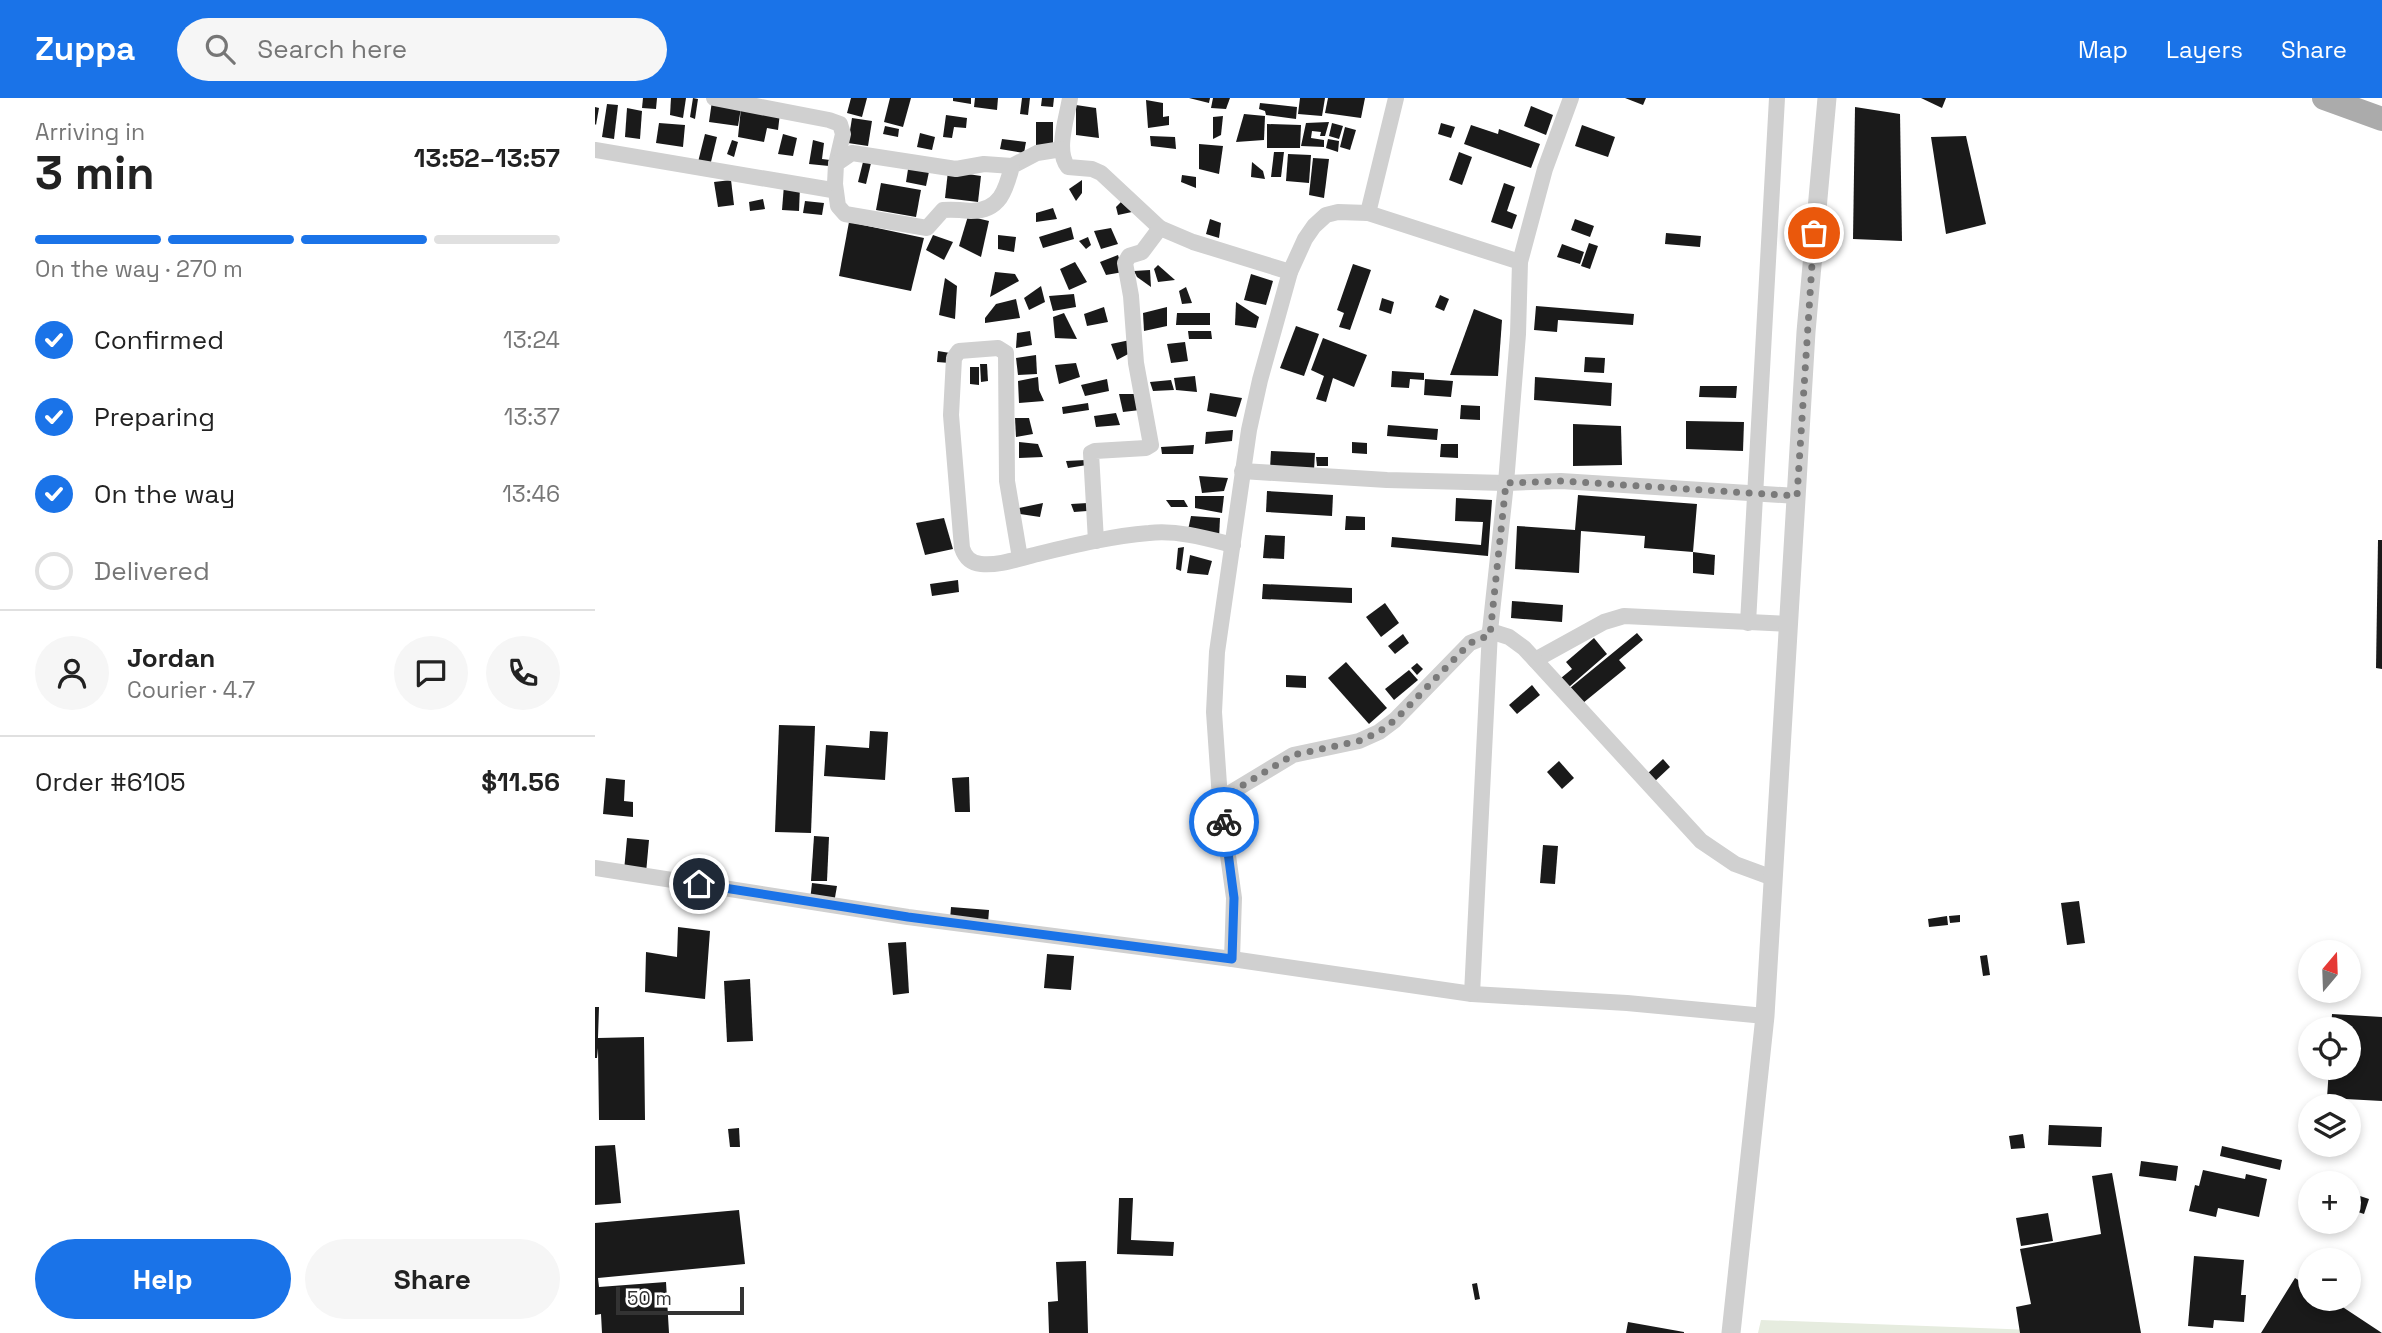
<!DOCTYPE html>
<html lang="en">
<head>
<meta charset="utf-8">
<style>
  :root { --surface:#fff; --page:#f6f6f6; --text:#222; --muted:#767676; --line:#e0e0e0; --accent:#1a73e8 }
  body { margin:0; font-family:"Space Grotesk",sans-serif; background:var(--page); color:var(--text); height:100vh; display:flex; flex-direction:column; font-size:26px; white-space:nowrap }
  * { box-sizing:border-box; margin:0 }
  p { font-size:23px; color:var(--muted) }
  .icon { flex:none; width:38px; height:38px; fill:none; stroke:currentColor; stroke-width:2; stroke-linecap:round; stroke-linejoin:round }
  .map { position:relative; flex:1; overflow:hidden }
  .details { display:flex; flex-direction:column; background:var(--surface); width:595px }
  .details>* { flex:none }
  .needle { width:46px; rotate:19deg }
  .controls { position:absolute; left:1703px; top:842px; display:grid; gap:14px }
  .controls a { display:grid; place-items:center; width:63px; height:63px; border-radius:50%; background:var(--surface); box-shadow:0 4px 10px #0003; font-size:35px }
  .scale { position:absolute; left:21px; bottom:18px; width:128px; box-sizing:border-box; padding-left:7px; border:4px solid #333; border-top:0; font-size:19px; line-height:24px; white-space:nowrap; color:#333; -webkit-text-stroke:5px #fff; paint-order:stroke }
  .pin { position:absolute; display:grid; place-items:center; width:60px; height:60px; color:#fff; margin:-30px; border:4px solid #fff; border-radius:50%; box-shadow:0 2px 7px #0007 }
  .courier { position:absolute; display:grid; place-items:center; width:70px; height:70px; margin:-35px; border:5px solid #1a73e8; border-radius:50%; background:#fff; color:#222; box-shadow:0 2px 9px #0007 }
  .summary em { font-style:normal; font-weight:700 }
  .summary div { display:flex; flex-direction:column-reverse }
  .summary { display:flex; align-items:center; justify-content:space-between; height:119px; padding:0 35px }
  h1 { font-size:46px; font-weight:700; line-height:52px }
  .bar { display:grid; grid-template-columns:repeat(4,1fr); gap:10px 7px; align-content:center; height:84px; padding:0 35px }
  .bar i { height:9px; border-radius:5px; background:var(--line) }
  .bar .selected { background:var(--accent) }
  .bar p { grid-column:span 4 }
  .line { display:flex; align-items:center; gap:18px; padding:0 35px; border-top:2px solid var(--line) }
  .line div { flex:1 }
  .round { display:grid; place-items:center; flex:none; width:74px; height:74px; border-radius:37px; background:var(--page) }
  ol { padding:0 35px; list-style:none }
  li { display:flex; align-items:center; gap:21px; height:77px }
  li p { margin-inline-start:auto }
  li .icon { padding:7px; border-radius:50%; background:var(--accent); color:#fff; stroke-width:4 }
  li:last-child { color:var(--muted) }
  li i { width:38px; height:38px; border:4px solid var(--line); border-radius:50% }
  .primary-button { display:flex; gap:14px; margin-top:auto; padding:14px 35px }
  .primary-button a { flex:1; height:80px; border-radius:42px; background:var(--accent); color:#fff; font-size:28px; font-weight:700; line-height:80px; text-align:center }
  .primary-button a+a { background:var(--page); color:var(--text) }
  header { display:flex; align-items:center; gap:42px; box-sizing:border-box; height:98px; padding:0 35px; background:var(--accent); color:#fff }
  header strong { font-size:33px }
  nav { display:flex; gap:38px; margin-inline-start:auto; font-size:24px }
  .search { width:490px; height:63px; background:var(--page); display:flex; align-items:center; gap:18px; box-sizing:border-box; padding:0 24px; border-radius:38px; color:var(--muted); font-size:26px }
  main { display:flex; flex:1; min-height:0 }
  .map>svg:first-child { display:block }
</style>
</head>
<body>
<header>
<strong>Zuppa</strong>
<div class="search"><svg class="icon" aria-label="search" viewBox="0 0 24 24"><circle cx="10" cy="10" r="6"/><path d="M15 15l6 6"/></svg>Search here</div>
<nav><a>Map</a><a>Layers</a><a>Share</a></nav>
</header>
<main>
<section class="details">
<div class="summary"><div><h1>3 min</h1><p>Arriving in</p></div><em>13:52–13:57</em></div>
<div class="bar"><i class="selected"></i><i class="selected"></i><i class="selected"></i><i></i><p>On the way · 270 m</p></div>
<ol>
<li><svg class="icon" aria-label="check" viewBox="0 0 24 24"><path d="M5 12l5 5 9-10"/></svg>Confirmed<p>13:24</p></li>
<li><svg class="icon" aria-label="check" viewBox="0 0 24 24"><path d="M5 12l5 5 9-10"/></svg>Preparing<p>13:37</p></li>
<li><svg class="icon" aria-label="check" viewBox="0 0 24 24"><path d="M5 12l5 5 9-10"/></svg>On the way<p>13:46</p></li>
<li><i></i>Delivered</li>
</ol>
<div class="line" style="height:126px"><a class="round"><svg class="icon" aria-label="person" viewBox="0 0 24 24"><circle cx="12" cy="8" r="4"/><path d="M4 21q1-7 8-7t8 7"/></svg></a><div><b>Jordan</b><p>Courier · 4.7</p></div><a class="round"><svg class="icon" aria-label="chat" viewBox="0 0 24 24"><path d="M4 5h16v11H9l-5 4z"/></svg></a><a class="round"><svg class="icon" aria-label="phone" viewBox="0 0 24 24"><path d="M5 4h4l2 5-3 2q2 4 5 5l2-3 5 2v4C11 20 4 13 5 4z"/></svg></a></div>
<div class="line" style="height:91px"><div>Order #6105</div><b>$11.56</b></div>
<div class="primary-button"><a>Help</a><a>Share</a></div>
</section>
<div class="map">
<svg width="1787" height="1235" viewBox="0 0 1787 1235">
  <rect width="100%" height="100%" fill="#fff"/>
  <path fill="#e6ecdf" d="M1166,1222L1524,1235H1163Z"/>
  <g fill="#1a1a1a">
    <path d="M48,0H62L61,11L47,10Z"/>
    <path d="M76,0H91L88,20L75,17Z"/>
    <path d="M98,0L103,1L100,21L95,19Z"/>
    <path d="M256,0H272L267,19L252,15Z"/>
    <path d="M295,0H316L308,29L289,24Z"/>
    <path d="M358,0H376V6L358,3Z"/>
    <path d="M380,0H403L402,12L379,9Z"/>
    <path d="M427,0H435L433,17L425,16Z"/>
    <path d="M447,0H459L458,9L446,8Z"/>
    <path d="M594,0H615L614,5Z"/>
    <path d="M618,0H635L631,11L616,10Z"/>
    <path d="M705,0H730L727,18L703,16Z"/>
    <path d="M733,0H770L766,20L730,15Z"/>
    <path d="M1030,0H1051L1048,7Z"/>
    <path d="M1326,0H1351L1347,10Z"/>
    <path d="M551,2L568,5V19L574,18V27L553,30Z"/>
    <path d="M117,3L185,15L183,32L172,30L169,44L143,39L146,10L143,28L114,24Z"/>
    <path d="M665,5L702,9L701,21L671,17L670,13L664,11Z"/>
    <path d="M12,6L23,7L19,41L7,39Z"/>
    <path d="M481,7L501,10L504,40L481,37Z"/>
    <path d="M936,8L958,17L951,37L929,28Z"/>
    <path d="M0,9L4,10L1,27L0,26Z"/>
    <path d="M1260,9L1305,16L1307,143L1258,141Z"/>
    <path d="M32,10L47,13L45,41L30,39Z"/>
    <path d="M649,16L670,18L669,42L641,44Z"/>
    <path d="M351,17L372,20L371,30L359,29L357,40L348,39Z"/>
    <path d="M628,18L626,37L618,41V19Z"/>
    <path d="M257,20L277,23L273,48L253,45Z"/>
    <path d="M441,24H458V46L446,50L441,47Z"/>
    <path d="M734,24L730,38H725L726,34L717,33L716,40L729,42V49L706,48L711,25Z"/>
    <path d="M64,25L90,27L88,49L61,45Z"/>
    <path d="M737,25L748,28L744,41L734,38Z"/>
    <path d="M846,25L860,29L856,40L843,36Z"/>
    <path d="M672,26L706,27L705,50H672Z"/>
    <path d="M876,27L903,36L904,31L945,46L936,70L869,46Z"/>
    <path d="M987,27L1020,39L1013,59L980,48Z"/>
    <path d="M290,28L304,31L303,39L288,36Z"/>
    <path d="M750,29L761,32L755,52L745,49Z"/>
    <path d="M325,35L340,39L337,52L322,49Z"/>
    <path d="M110,36L122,39L115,68L103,64Z"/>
    <path d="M188,36L202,40L198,58L183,56Z"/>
    <path d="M555,38L580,39L581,51L556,48Z"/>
    <path d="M1371,38L1391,126L1351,136L1336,39Z"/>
    <path d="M407,41L431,44L429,55L405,51Z"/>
    <path d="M733,41L744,43L743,54L731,50Z"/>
    <path d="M137,42L143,44L139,59L132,56Z"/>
    <path d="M218,42L229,45L227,61L235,62L234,68L214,66Z"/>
    <path d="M604,46L628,48L624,76L604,71Z"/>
    <path d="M679,54H689L686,79H676Z"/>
    <path d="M864,54L877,59L867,87L854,82Z"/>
    <path d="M693,56L716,57L714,85L691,83Z"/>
    <path d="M269,60L277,61L271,86L263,84Z"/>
    <path d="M718,60L734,61L729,100L714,97Z"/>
    <path d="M657,64L668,73L670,81L656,79Z"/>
    <path d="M314,65L335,69L331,88L311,84Z"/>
    <path d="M353,73L386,78L383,104L350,100Z"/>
    <path d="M587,77L601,79V90L586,84Z"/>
    <path d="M136,82L139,107L123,109L119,84Z"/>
    <path d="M487,82V95L481,103L474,91Z"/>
    <path d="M286,85L326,92L321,119L281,112Z"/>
    <path d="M909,85L920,89L912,113L922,117L917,131L896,124Z"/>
    <path d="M189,87L205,88L204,113L187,112Z"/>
    <path d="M168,101L170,111L155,113L154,104Z"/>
    <path d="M210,103L229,105L227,117L208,115Z"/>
    <path d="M526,104L537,114L523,117L521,109Z"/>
    <path d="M458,110L462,121L441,124V115Z"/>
    <path d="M373,118L394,123L386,159L364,148Z"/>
    <path d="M615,121L626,125L624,140L611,136Z"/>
    <path d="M980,121L999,128L995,139L976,132Z"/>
    <path d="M254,124L329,140L316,193L244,178Z"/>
    <path d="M476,129L479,141L448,150L444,139Z"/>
    <path d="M516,130L523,146L506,151L499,133Z"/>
    <path d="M1071,135L1106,138L1105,149L1070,146Z"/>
    <path d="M338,137L358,144L349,162L331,152Z"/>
    <path d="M403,137L421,139L419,154L403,151Z"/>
    <path d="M493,139L496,147L491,151L484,143Z"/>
    <path d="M994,145L1003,148L995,171L986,168Z"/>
    <path d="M967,146L989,154L985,166L962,159Z"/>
    <path d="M523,157L528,174L511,177L505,164Z"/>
    <path d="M480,164L492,184L474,192L465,171Z"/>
    <path d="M758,166L776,172L755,232L744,229L749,215L742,212Z"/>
    <path d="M563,167L580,182L563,184L559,171Z"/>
    <path d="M555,172L556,189L542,179L539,173Z"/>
    <path d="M400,174L420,176L424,183L395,199Z"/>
    <path d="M656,176L678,183L671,207L649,202Z"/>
    <path d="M350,180L362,188L360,221L344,217Z"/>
    <path d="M446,188L450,204L434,212L429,200Z"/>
    <path d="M591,189L597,205L587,206L584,193Z"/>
    <path d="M479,196L481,209L458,213L454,198Z"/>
    <path d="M845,197L854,201L849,213L840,209Z"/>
    <path d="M787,200L799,204L796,216L784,212Z"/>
    <path d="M421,201L425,220L390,225V220L401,206Z"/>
    <path d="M641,204L664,219L661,230L640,227Z"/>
    <path d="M941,208L1039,216L1038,227L963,222L962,234L939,232Z"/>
    <path d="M509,209L513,224L492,228L489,216Z"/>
    <path d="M572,209V228L549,233L548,215Z"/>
    <path d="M879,211L907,222L903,278L855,277Z"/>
    <path d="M469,215L482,241L460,240L458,219Z"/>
    <path d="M582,215H615V227H581Z"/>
    <path d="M701,228L724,236L709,278L685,270Z"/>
    <path d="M435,233L437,247L421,250L422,235Z"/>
    <path d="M593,233H616L617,241H594Z"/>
    <path d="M728,240L772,257L759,289L738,280L731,304L721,301L729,278L716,272Z"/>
    <path d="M535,242V255L522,262L516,246Z"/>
    <path d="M590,244L593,263L576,265L572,246Z"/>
    <path d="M343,253L355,255V265L342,264Z"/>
    <path d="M441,257L442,276L423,277L421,260Z"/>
    <path d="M990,259L1010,260L1009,275L989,274Z"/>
    <path d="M481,265L485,279L464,286L460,267Z"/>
    <path d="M385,266H392L393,283L386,284Z"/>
    <path d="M375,269H384V287L375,286Z"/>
    <path d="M797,273L829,275V282L815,281L814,290L796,289Z"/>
    <path d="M600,278L602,294L581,292L579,280Z"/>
    <path d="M443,279L444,292L449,303L424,305L423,283Z"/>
    <path d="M940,279L1017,285L1016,308L939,302Z"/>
    <path d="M512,281L514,293L490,298L486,287Z"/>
    <path d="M830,281L858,283L856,299L829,297Z"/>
    <path d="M576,282L579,292L558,293L555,284Z"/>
    <path d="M1105,288H1142L1141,300L1104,299Z"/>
    <path d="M615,295L647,300L641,319L612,313Z"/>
    <path d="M524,296H544L545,312L528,314Z"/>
    <path d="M493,305L494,312L468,316L467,309Z"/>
    <path d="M866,307L885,308V322L865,321Z"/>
    <path d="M521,315L525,327L501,329L499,318Z"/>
    <path d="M420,320H434L438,336L421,339Z"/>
    <path d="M1091,323L1149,324L1148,353L1091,351Z"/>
    <path d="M978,326L1026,328L1027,367L978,368Z"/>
    <path d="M793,327L843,331L842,342L792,338Z"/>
    <path d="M638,332L637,343L610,346L611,334Z"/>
    <path d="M424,344L443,346L448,359L424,360Z"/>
    <path d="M757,344L772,345V356L757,355Z"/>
    <path d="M846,346H863V360L845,359Z"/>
    <path d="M599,347L598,356H567L566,349Z"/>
    <path d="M676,353L720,355L719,372L675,370Z"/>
    <path d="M721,359H733V368H722Z"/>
    <path d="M491,362L492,367L473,370L471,363Z"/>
    <path d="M604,378L633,380L629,393L607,395Z"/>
    <path d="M672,393L738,397L737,418L671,414Z"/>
    <path d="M983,397L1102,406L1098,454L1049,450L1050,438L986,433L984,475L920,471L922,428L980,432Z"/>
    <path d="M600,398H629L627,415L600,410Z"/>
    <path d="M861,400L897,402L893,458L796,449L797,439L886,447L888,424L860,423Z"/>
    <path d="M571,402H589L593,409H576Z"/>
    <path d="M448,405L445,419L425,416L424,410Z"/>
    <path d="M493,405L492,413L479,414L476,406Z"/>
    <path d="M596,418L625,420L624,440L593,432Z"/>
    <path d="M751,418L770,419V432H750Z"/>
    <path d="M349,420L358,451L330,457L321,425Z"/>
    <path d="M670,437L690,438L689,461L668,460Z"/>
    <path d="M1783,442H1787V571L1781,570Z"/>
    <path d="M589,449L586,473L581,471L583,450Z"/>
    <path d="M1098,454L1120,457L1119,477L1098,475Z"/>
    <path d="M595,457L617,463L613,477L592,475Z"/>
    <path d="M363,482L364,494L337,498L335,486Z"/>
    <path d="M668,486L757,490V505L667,501Z"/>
    <path d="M917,503L968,507L967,524L916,520Z"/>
    <path d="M790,505L804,525L786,539L771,519Z"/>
    <path d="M1042,535L1048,542L1024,562L1031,570L988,605L975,590Z"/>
    <path d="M808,536L814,545L800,556L793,548Z"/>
    <path d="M999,540L1012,556L974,589L966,580L977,571L971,564Z"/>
    <path d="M751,564L792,610L774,626L733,580Z"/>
    <path d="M822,565L828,571L822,577L816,570Z"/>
    <path d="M814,572L823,582L799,602L790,591Z"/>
    <path d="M691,577L711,578V590L691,589Z"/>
    <path d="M937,587L945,597L922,616L914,607Z"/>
    <path d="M184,627L220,628L216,735L180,734Z"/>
    <path d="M275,633L293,634L290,682L229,678L231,647L274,650Z"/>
    <path d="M1068,661L1075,669L1058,685L1051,677Z"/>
    <path d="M964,663L979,680L967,691L952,674Z"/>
    <path d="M374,679L375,714H360L357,680Z"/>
    <path d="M11,680L30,682L29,703L38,704V719L8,716Z"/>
    <path d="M219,738L234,739L232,783H216Z"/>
    <path d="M32,740L54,742L51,775L29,773Z"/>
    <path d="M948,747L963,748L960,786L945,785Z"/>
    <path d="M217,785L242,788L239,805L215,803Z"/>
    <path d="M1484,803L1490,845L1472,847L1466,805Z"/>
    <path d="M356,809L394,812L393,825L355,822Z"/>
    <path d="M1365,817V824L1355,825L1354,818Z"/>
    <path d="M1352,818L1353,827L1334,829L1333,821Z"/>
    <path d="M83,829L115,833L110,901L50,894L51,854L82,859Z"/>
    <path d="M311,844L314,895L298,897L293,845Z"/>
    <path d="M452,856L479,858L476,892L449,890Z"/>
    <path d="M1392,857L1395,877L1388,878L1385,858Z"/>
    <path d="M155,881L158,943L132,944L129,883Z"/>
    <path d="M0,909H4L3,940L49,939L50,1022H4L3,950L2,960H0Z"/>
    <path d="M1737,916L1787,919V1003L1732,1000L1734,970H1754V931H1736Z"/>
    <path d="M1454,1027L1507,1029L1506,1049L1453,1047Z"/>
    <path d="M144,1030L145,1049H135L133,1031Z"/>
    <path d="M1428,1036L1430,1050L1416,1051L1414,1038Z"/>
    <path d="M20,1047L26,1105L0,1107V1048Z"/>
    <path d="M1627,1048L1687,1062L1685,1072L1625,1058Z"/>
    <path d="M1546,1063L1583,1068L1581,1083L1544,1078Z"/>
    <path d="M1608,1072L1650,1081L1651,1076L1672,1081L1664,1119L1623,1110L1621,1119L1594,1113L1600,1087L1604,1088Z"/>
    <path d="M1517,1075L1546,1235H1425L1421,1209L1436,1206L1425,1151L1506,1136L1497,1078Z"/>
    <path d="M1765,1098L1774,1101L1769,1116L1754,1111V1099L1763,1102Z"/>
    <path d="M524,1100H538L536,1142L579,1144L578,1158L522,1156Z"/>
    <path d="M144,1112L150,1166L3,1180L4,1189L71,1184L74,1235H7L6,1216L0,1217V1125Z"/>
    <path d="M1453,1115L1458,1143L1426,1148L1421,1120Z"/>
    <path d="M1599,1158L1649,1162L1646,1197H1651L1649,1224L1619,1222L1618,1230L1593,1228Z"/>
    <path d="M491,1163L493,1235H454L453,1204L463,1203L461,1164Z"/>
    <path d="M1700,1180L1715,1189V1200H1734L1787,1235H1666Z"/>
    <path d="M882,1185L885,1201L880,1202L877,1186Z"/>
    <path d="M1033,1224L1089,1234V1235H1031Z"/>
  </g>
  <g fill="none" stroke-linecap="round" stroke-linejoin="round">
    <g stroke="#d0d0d0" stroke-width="16">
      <path d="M119,0L234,22L245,26L248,36L241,66"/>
      <path d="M475,0C472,20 460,53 473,69L497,71L506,75L565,130L598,144L695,174"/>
      <path d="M0,52L237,92L240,86L243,108L250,116L332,130L348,112C357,111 367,112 376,113C405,113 411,92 417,68L442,55L467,51"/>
      <path d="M240,86L241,66L257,55L361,71L389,66L417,68"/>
      <path d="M773,115L801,0"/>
      <path d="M647,373L792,382L911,385L966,383L1202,398"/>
      <path d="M501,443L496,355L500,353L551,350L556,347L541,265L536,198L530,165L534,158L547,154L565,130"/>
      <path d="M425,460L412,383L411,255L403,250L364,253L359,260L356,317L367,450C370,459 375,465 386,466C404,468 425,460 443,456C480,447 517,438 554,435C583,432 611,440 638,447"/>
      <path d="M1153,525L1182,0"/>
      <path d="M940,562L1009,524L1029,518L1193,526"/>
      <path d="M625,701L698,657L764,643L784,634L800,622L875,545L895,537V533L914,539L929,550L1106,743L1140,766L1178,780"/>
      <path d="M0,770L313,819L637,861L877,896L1032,905L1170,918"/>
      <path d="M637,861L639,800L625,701L619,614L622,554L654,332L665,282L695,174L710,141L719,128L731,117L743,114L773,115L925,164"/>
      <path d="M877,896L895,533L911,385L923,236L925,164L950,71L976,0"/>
    </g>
    <path stroke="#d0d0d0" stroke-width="19" d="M1136,1235L1170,918L1211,234L1232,0"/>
    <path stroke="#ababab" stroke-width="24" d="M1729,0L1787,21"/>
  </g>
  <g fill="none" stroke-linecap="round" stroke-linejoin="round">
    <path stroke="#7a7a7a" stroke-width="7" stroke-dasharray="0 12.6" d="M629,724L625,701L698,657L764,643L784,634L800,622L875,545L895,537L911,385L966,383L1202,398L1219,135"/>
    <path stroke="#1a73e8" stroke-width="9" d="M104,786L313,819L637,861L639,800L629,724"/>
  </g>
</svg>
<div class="controls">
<a><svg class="needle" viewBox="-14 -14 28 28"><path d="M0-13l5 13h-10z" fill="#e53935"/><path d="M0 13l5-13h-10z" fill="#767676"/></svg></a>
<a><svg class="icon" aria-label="locate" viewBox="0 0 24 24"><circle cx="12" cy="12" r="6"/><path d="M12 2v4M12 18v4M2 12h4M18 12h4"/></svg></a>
<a><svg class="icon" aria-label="layers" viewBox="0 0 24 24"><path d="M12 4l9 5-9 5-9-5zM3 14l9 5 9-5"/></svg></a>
<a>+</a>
<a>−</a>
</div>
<div class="scale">50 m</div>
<div class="pin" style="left:1219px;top:135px;background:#ea580c"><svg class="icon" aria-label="bag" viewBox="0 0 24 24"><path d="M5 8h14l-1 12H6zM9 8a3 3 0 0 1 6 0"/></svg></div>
<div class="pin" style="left:104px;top:786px;background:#1f2937"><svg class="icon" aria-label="home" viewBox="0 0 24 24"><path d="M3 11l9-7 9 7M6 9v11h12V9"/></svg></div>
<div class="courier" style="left:629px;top:724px"><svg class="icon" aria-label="bike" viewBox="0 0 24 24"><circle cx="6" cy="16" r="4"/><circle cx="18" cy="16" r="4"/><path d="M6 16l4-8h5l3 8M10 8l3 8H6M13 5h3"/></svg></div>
</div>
</main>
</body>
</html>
